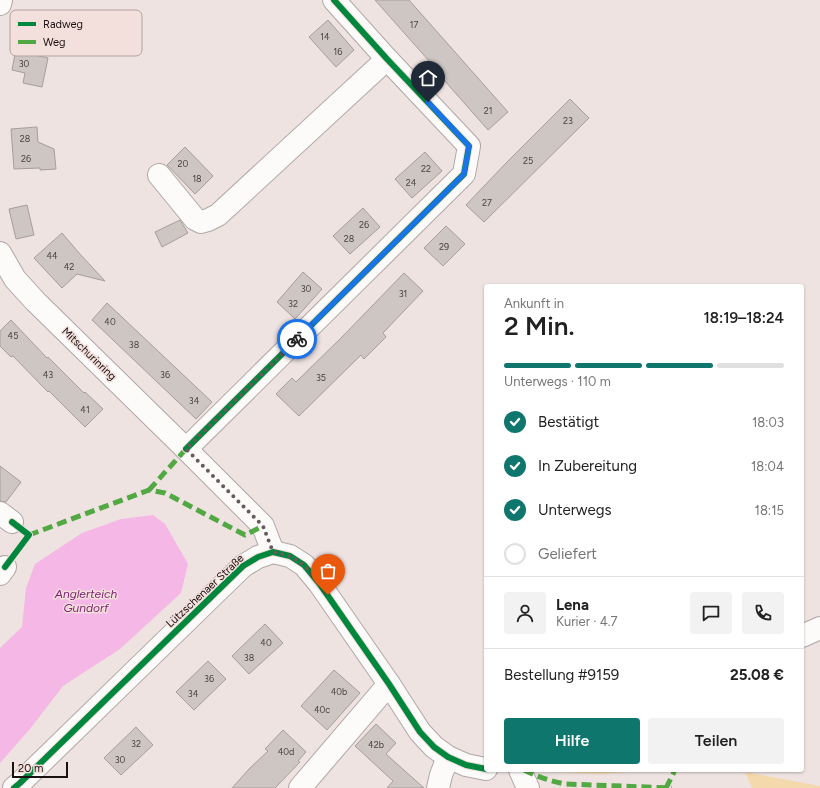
<!DOCTYPE html>
<html lang="de">
<head>
<meta charset="utf-8">
<style>
  :root { --surface:#fff; --page:#f2f2f2; --text:#222; --muted:#767676; --line:#e0e0e0; --accent:#0f766e }
  body { margin:0; font-family:Figtree,sans-serif; background:var(--page); color:var(--text); height:100vh; display:flex; flex-direction:column; font-size:15px; white-space:nowrap }
  * { box-sizing:border-box; margin:0 }
  p { font-size:13px; color:var(--muted) }
  .icon { flex:none; width:22px; height:22px; fill:none; stroke:currentColor; stroke-width:2; stroke-linecap:round; stroke-linejoin:round }
  .map { position:relative; flex:1; overflow:hidden }
  .drawer { position:absolute; left:484px; top:284px; width:320px; height:488px; display:flex; flex-direction:column; background:var(--surface); border-radius:4px; box-shadow:0 1px 3px #0004 }
  .drawer>* { flex:none }
  .scale { position:absolute; left:12px; bottom:10px; width:56px; box-sizing:border-box; padding-left:4px; border:2px solid #191211; border-top:0; font-size:11px; line-height:14px; white-space:nowrap; color:#191211; -webkit-text-stroke:3px #f3dfdc; paint-order:stroke }
  .pin { position:absolute; display:grid; place-items:center; width:34px; height:34px; color:#fff; margin:-41px -17px; border-radius:50% 50% 50% 0; rotate:-45deg; box-shadow:0 0 4px #0007 }
  .pin .icon { rotate:45deg }
  .courier { position:absolute; display:grid; place-items:center; width:40px; height:40px; margin:-20px; border:3px solid #1a73e8; border-radius:50%; background:#fff; color:#222; box-shadow:0 1px 5px #0007 }
  .head em { font-style:normal; font-weight:600 }
  .head div { display:flex; flex-direction:column-reverse }
  .head { display:flex; align-items:center; justify-content:space-between; height:68px; padding:0 20px }
  h1 { font-size:26px; font-weight:600; line-height:30px }
  .bar { display:grid; grid-template-columns:repeat(4,1fr); gap:6px 4px; align-content:center; height:48px; padding:0 20px }
  .bar i { height:5px; border-radius:3px; background:var(--line) }
  .bar .on { background:var(--accent) }
  .bar p { grid-column:span 4 }
  .line { display:flex; align-items:center; gap:10px; padding:0 20px; border-top:1px solid var(--line) }
  .line div { flex:1 }
  .round { display:grid; place-items:center; flex:none; width:42px; height:42px; border-radius:4px; background:var(--page) }
  ol { padding:0 20px; list-style:none }
  li { display:flex; align-items:center; gap:12px; height:44px }
  li p { margin-inline-start:auto }
  li .icon { padding:4px; border-radius:50%; background:var(--accent); color:#fff; stroke-width:4 }
  li:last-child { color:var(--muted) }
  li i { width:22px; height:22px; border:2px solid var(--line); border-radius:50% }
  .button { display:flex; gap:8px; margin-top:auto; padding:8px 20px }
  .button a { flex:1; height:46px; border-radius:4px; background:var(--accent); color:#fff; font-size:16px; font-weight:600; line-height:46px; text-align:center }
  .button a+a { background:var(--page); color:var(--text) }
  .map>svg:first-child { display:block }
</style>
</head>
<body>
<div class="map">
<svg width="820" height="788" viewBox="0 0 820 788">
  <rect width="100%" height="100%" fill="#eee3e1"/>
  <g fill="#f4d9ad">
    <path d="M555,770H637L630,772L601,774L554,772Z"/>
    <path d="M745,772L820,786V788H752Z"/>
  </g>
  <path fill="#f5b7e5" d="M153,515L165,524L188,564L181,593L120,649L63,686L30,729L0,763V648L22,627L26,588L35,564L82,533L121,519Z"/>
  <g fill="#cec6c3" stroke="#a69e9c">
    <path d="M375,0H409L508,112L488,130L429,63L430,62Z"/>
    <path d="M328,20L354,50L336,67L309,37Z"/>
    <path d="M19,33L39,37L35,55L48,58L42,87L23,83L25,73L12,70Z"/>
    <path d="M570,99L589,118L484,222L466,205L507,162Z"/>
    <path d="M37,127L38,142L54,149L56,169L40,170V168L14,169L11,129Z"/>
    <path d="M185,147L213,176L195,194L167,165Z"/>
    <path d="M425,152L442,171L412,198L395,179Z"/>
    <path d="M27,205L34,235L16,239L9,209Z"/>
    <path d="M363,208L380,227L350,254L333,236Z"/>
    <path d="M180,220L188,233L162,247L155,232Z"/>
    <path d="M446,226L465,244L443,266L424,248Z"/>
    <path d="M62,233L79,253L105,281L77,274L62,288L34,258Z"/>
    <path d="M303,272L322,289L295,319L277,302Z"/>
    <path d="M404,273L423,291L383,333L386,337L364,359L361,355L299,416L276,394L292,378L296,382L342,337Z"/>
    <path d="M107,303L212,402L196,419L92,320Z"/>
    <path d="M11,320L47,358L48,357L84,393L85,392L103,409L85,427L49,391L48,392L13,356L11,357L0,346V331Z"/>
    <path d="M0,466L21,482L6,502L0,501Z"/>
    <path d="M265,624L283,643L249,674L232,656Z"/>
    <path d="M208,661L226,679L194,710L176,692Z"/>
    <path d="M334,670L360,693L327,730L301,706Z"/>
    <path d="M376,724L396,743L386,754L424,788H387L393,781L355,746Z"/>
    <path d="M136,727L153,745L121,775L104,758Z"/>
    <path d="M283,730L306,752L298,761L300,762L275,788H232L249,769L268,751L265,749Z"/>
  </g>
  <g fill="none" stroke-linecap="round" stroke-linejoin="round">
    <g stroke="#afa7a6" stroke-width="24">
      <g id="minor">
        <path d="M0,4L1,0"/>
        <path d="M159,175L195,219L201,222L208,220L218,215L387,59"/>
        <path d="M0,253L15,279L35,301L186,449L263,526L273,552"/>
        <path d="M186,449L464,174L469,146L387,59L334,0"/>
        <path d="M0,513L12,522"/>
        <path d="M0,574L5,567"/>
        <path d="M802,636L820,628"/>
        <path d="M520,770L528,788"/>
        <path d="M14,788L20,783L243,566L258,557L273,552L290,556L304,565L319,583L389,684L420,732L434,747L448,757L466,765L486,769"/>
        <path d="M300,788L389,684"/>
        <path d="M438,788L441,775L448,757"/>
      </g>
    </g>
    <use href="#minor" stroke="#fcfbfa" stroke-width="22"/>
    <g stroke="#52a842" stroke-width="5" stroke-dasharray="10 5" stroke-linecap="butt">
      <path d="M149,490L186,449"/>
      <path d="M29,535L149,490L165,493L245,535L263,526"/>
      <path d="M524,770C538,777 550,781 565,784L672,788"/>
      <path d="M666,788L675,770"/>
    </g>
    <g stroke="#f3dfdc" stroke-width="8">
      <g id="cycleway">
        <path d="M186,449L464,174L469,146L387,59L334,0"/>
        <path d="M5,567L29,535L12,522"/>
        <path d="M14,788L20,783L243,566L258,557L273,552L290,556L304,565L319,583L389,684L420,732L434,747L448,757L466,765L486,769"/>
      </g>
    </g>
    <use href="#cycleway" stroke="#00873e" stroke-width="6"/>
  </g>
  <g fill="none" stroke-linecap="round" stroke-linejoin="round">
    <path stroke="#645b5a" stroke-width="4" stroke-dasharray="0 7.2" d="M297,339L186,449L263,526L273,552C278,553 283,554 288,556C306,562 318,581 328,595"/>
    <path stroke="#1a73e8" stroke-width="5" d="M297,339L464,174L469,146L428,102"/>
  </g>
  <g text-anchor="middle" dominant-baseline="central" stroke-width="3" stroke-linejoin="round" paint-order="stroke">
    <g font-size="9" fill="#463f3e">
      <text x="414" y="24">17</text>
      <text x="325" y="36">14</text>
      <text x="338" y="51">16</text>
      <text x="24" y="63">30</text>
      <text x="488" y="110">21</text>
      <text x="568" y="120">23</text>
      <text x="25" y="138">28</text>
      <text x="26" y="158">26</text>
      <text x="528" y="160">25</text>
      <text x="183" y="163">20</text>
      <text x="426" y="168">22</text>
      <text x="197" y="178">18</text>
      <text x="411" y="182">24</text>
      <text x="487" y="202">27</text>
      <text x="364" y="224">26</text>
      <text x="349" y="238">28</text>
      <text x="444" y="246">29</text>
      <text x="52" y="255">44</text>
      <text x="69" y="266">42</text>
      <text x="306" y="288">30</text>
      <text x="403" y="293">31</text>
      <text x="293" y="303">32</text>
      <text x="110" y="321">40</text>
      <text x="13" y="335">45</text>
      <text x="134" y="344">38</text>
      <text x="48" y="374">43</text>
      <text x="165" y="374">36</text>
      <text x="321" y="377">35</text>
      <text x="194" y="400">34</text>
      <text x="85" y="409">41</text>
      <text x="266" y="642">40</text>
      <text x="249" y="657">38</text>
      <text x="209" y="678">36</text>
      <text x="339" y="691">40b</text>
      <text x="193" y="693">34</text>
      <text x="322" y="709">40c</text>
      <text x="136" y="743">32</text>
      <text x="376" y="744">42b</text>
      <text x="286" y="751">40d</text>
      <text x="120" y="759">30</text>
    </g>
    <g font-size="11" fill="#191211" stroke="#f3dfdc">
      <text transform="translate(89 354) rotate(44)">Mitschurinring</text>
      <text transform="translate(205 591) rotate(-43)">Lützschenaer Straße</text>
    </g>
    <g font-size="12" font-style="italic" fill="#812274" stroke="#f3dfdc">
      <text x="86" y="594">Anglerteich<tspan x="86" dy="14">Gundorf</tspan></text>
    </g>
  </g>
  <rect x="10" y="10" width="132" height="46" rx="6" fill="#f3dfdc" stroke="#b2a29f" stroke-width="1"/>
  <rect x="18" y="22" width="18" height="4" fill="#00873e"/>
  <rect x="18" y="40" width="18" height="4" fill="#52a842"/>
  <g font-size="11" fill="#191211">
    <text x="43" y="28">Radweg</text>
    <text x="43" y="46">Weg</text>
  </g>
</svg>
<div class="scale">20 m</div>
<div class="pin" style="left:328px;top:595px;background:#ea580c"><svg class="icon" aria-label="bag" viewBox="0 0 24 24"><path d="M5 8h14l-1 12H6zM9 8a3 3 0 0 1 6 0"/></svg></div>
<div class="pin" style="left:428px;top:102px;background:#1f2937"><svg class="icon" aria-label="home" viewBox="0 0 24 24"><path d="M3 11l9-7 9 7M6 9v11h12V9"/></svg></div>
<div class="courier" style="left:297px;top:339px"><svg class="icon" aria-label="bike" viewBox="0 0 24 24"><circle cx="6" cy="16" r="4"/><circle cx="18" cy="16" r="4"/><path d="M6 16l4-8h5l3 8M10 8l3 8H6M13 5h3"/></svg></div>
<section class="drawer">
<div class="head"><div><h1>2 Min.</h1><p>Ankunft in</p></div><em>18:19–18:24</em></div>
<div class="bar"><i class="on"></i><i class="on"></i><i class="on"></i><i></i><p>Unterwegs · 110 m</p></div>
<ol>
<li><svg class="icon" aria-label="check" viewBox="0 0 24 24"><path d="M5 12l5 5 9-10"/></svg>Bestätigt<p>18:03</p></li>
<li><svg class="icon" aria-label="check" viewBox="0 0 24 24"><path d="M5 12l5 5 9-10"/></svg>In Zubereitung<p>18:04</p></li>
<li><svg class="icon" aria-label="check" viewBox="0 0 24 24"><path d="M5 12l5 5 9-10"/></svg>Unterwegs<p>18:15</p></li>
<li><i></i>Geliefert</li>
</ol>
<div class="line" style="height:72px"><a class="round"><svg class="icon" aria-label="person" viewBox="0 0 24 24"><circle cx="12" cy="8" r="4"/><path d="M4 21q1-7 8-7t8 7"/></svg></a><div><b>Lena</b><p>Kurier · 4.7</p></div><a class="round"><svg class="icon" aria-label="chat" viewBox="0 0 24 24"><path d="M4 5h16v11H9l-5 4z"/></svg></a><a class="round"><svg class="icon" aria-label="phone" viewBox="0 0 24 24"><path d="M5 4h4l2 5-3 2q2 4 5 5l2-3 5 2v4C11 20 4 13 5 4z"/></svg></a></div>
<div class="line" style="height:52px"><div>Bestellung #9159</div><b>25.08 €</b></div>
<div class="button"><a>Hilfe</a><a>Teilen</a></div>
</section>
</div>
</body>
</html>
